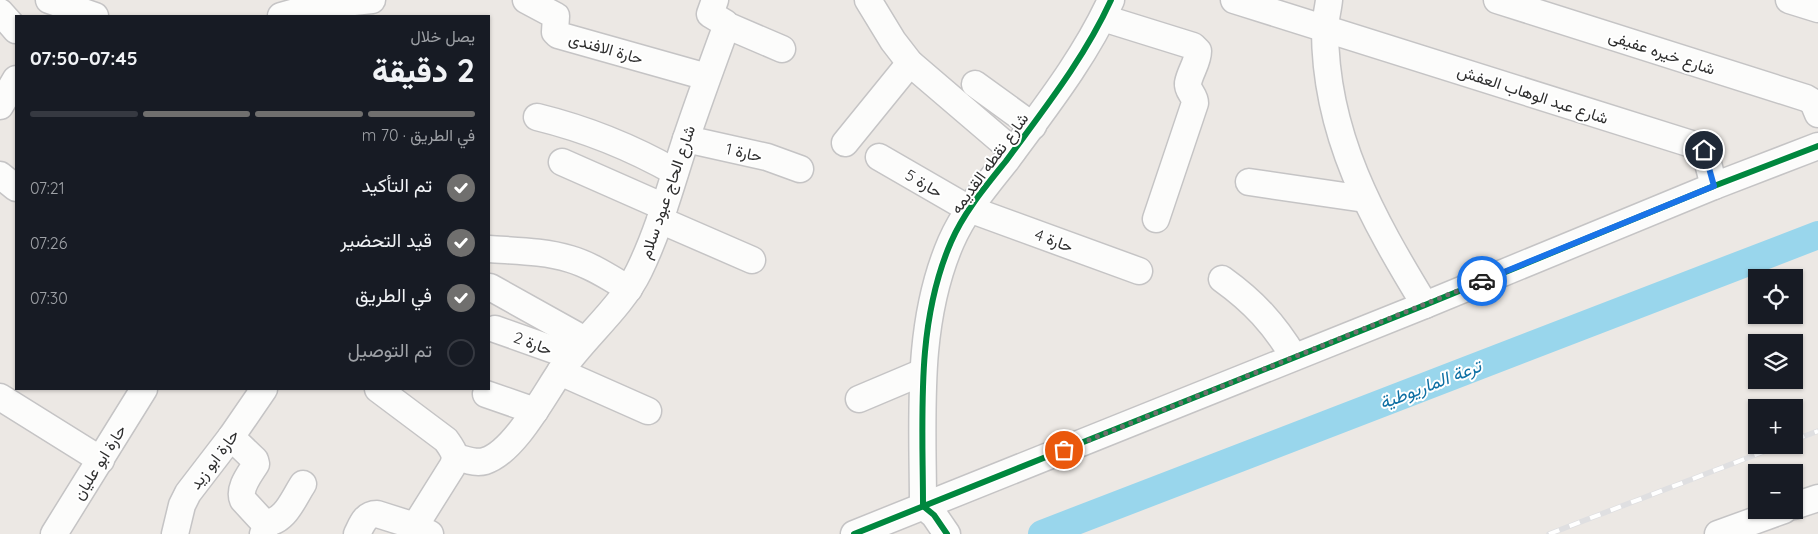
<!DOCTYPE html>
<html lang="ar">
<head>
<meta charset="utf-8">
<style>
  :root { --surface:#171b24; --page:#242831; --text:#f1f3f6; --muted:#9ea1a6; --line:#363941; --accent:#706f6e }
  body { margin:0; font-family:Quicksand,Vazirmatn,sans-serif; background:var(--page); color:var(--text); direction:rtl; height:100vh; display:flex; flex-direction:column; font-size:19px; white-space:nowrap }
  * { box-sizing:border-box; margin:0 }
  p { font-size:16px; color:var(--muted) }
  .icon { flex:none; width:28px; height:28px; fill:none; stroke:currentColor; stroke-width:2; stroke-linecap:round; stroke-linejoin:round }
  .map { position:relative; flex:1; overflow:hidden; direction:ltr }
  .sheet { position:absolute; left:15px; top:15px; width:475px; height:375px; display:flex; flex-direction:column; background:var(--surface); border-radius:0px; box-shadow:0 1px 4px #0004; direction:rtl }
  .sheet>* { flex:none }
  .tools { position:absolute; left:1748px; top:269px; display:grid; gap:10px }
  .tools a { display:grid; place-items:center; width:55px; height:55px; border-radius:0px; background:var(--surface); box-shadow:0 1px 4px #0004; font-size:25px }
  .pin { position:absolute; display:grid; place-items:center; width:42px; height:42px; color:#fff; margin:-21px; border:2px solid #fff; border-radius:50%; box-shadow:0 1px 5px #0007 }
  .courier { position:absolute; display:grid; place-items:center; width:50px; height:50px; margin:-25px; border:4px solid #1a73e8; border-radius:50%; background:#fff; color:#222; box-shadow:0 1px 6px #0007 }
  .head em { font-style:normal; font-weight:800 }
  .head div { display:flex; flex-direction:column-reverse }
  .head { display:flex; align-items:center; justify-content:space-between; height:85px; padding:0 15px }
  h1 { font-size:32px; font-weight:800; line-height:38px }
  .bar { display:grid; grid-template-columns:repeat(4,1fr); gap:8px 5px; align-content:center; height:60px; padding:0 15px }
  .bar i { height:6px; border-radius:4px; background:var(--line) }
  .bar .current { background:var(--accent) }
  .bar p { grid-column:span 4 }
  ol { padding:0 15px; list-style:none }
  li { display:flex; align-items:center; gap:15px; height:55px }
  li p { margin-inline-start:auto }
  li .icon { padding:5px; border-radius:50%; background:var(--accent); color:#fff; stroke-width:4 }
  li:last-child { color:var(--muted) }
  li i { width:28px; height:28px; border:2px solid var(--line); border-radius:50% }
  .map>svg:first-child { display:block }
</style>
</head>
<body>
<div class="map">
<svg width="1818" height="534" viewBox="0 0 1818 534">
  <rect width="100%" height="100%" fill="#ece8e4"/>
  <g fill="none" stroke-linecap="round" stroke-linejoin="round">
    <path stroke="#99d6ec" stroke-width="28" d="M1042,534L1818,235"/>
    <g stroke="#c5c4c5" stroke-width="29">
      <g id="minor">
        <path d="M49,0L95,16"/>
        <path d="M526,0L556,16L555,32L558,35L707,77"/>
        <path d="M868,0L893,41L910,63L1013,151"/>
        <path d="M1234,0L1701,147L1705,152L1714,186"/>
        <path d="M1329,0C1328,10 1325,20 1325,30C1325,135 1372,218 1425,305"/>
        <path d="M1497,0L1806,98L1813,102L1818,114"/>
        <path d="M1789,0L1818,9"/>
        <path d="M0,12L16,30"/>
        <path d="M281,16L317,6L372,0"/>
        <path d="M1103,18L1193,46L1198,51C1198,62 1190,72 1188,83C1187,91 1195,95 1195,103L1156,219"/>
        <path d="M726,25L782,49"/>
        <path d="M975,84L1033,126"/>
        <path d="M0,106L16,79"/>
        <path d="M537,117C586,129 631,147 675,172"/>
        <path d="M686,139L767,157L800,169"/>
        <path d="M845,143L910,63"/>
        <path d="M879,157L969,209L1139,271"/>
        <path d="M562,162L664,207"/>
        <path d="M0,175L16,188"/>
        <path d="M1249,182L1365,199"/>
        <path d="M660,220L752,260"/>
        <path d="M489,249C515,251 544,251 570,259C591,265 610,278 629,289"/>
        <path d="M1222,279C1254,302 1274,324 1294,357"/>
        <path d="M490,287L585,340"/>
        <path d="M495,329L571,356"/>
        <path d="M560,372L648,411"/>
        <path d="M378,389L446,440C453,450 458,456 452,467L415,526L430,534"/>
        <path d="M486,394L535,411"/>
        <path d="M0,397L101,460"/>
        <path d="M859,399L923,372"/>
        <path d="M231,437L255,460L256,464C250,474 238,488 243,500L266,525L263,534"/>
        <path d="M455,457C465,459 475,464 485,461C514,452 543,397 560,372C584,337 621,308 639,271C659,230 671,185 685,142C698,103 712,65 726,27L725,23L710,14L715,0"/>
        <path d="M1794,506L1818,498"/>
        <path d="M264,523C285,523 293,499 303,484"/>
        <path d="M54,534L144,389"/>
        <path d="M175,534L182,505L188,493L231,437L264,389"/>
        <path d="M357,534C362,524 365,514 377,514L415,526"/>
        <path d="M854,534L1425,305L1714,186L1818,146"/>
        <path d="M947,534L934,515L923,506C923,418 915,325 951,242C964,212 986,186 1006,161C1044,109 1084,59 1111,0"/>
        <path d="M1718,534L1784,510"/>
      </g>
    </g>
    <use href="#minor" stroke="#fcfcfb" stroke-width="26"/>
    <g stroke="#dfdfe1" stroke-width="5.5">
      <g id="rail">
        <path d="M1794,440L1818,431"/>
        <path d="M1549,534L1781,445"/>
      </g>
    </g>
    <use href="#rail" stroke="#fff" stroke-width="4" stroke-dasharray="11" stroke-linecap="butt"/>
    <g stroke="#fff" stroke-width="9">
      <g id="cycleway">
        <path d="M854,534L1425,305L1714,186L1818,146"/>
        <path d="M947,534L934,515L923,506C923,418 915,325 951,242C964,212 986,186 1006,161C1044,109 1084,59 1111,0"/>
      </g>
    </g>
    <use href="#cycleway" stroke="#00873e" stroke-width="6"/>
  </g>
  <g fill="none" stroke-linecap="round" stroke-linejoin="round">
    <path stroke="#706f6e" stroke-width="5" stroke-dasharray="0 9" d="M1064,450L1482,281"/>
    <path stroke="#1a73e8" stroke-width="6" d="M1482,281L1714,186L1704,150"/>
  </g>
  <g text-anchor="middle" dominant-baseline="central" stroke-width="4" stroke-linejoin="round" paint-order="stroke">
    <g font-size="16" fill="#2e2e2e" stroke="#fff">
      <text transform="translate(606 48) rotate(16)">حارة الافندى</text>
      <text transform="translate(1662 52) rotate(18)">شارع خيره عفيفى</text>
      <text transform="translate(1533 94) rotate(18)">شارع عبد الوهاب العفش</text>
      <text transform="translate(744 152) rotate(13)">حارة 1</text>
      <text transform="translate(989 163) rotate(-54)">شارع نقطه القديمه</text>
      <text transform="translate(924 183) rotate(30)">حارة 5</text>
      <text transform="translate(667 192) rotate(-71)">شارع الحاج عبود سلام</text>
      <text transform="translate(1054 240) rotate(20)">حارة 4</text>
      <text transform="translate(533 343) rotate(20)">حارة 2</text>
      <text transform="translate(214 459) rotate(-53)">حارة ابو زيد</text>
      <text transform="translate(99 462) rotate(-58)">حارة ابو عليان</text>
    </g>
    <g font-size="18" font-style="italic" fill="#0d6fa3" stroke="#fff">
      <text transform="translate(1430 384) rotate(-21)">ترعة الماريوطية</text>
    </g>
  </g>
</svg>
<div class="tools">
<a><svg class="icon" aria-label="locate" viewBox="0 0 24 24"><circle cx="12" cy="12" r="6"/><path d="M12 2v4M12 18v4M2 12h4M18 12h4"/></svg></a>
<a><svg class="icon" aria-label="layers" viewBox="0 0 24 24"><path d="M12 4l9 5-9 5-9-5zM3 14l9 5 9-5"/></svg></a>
<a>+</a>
<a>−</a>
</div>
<div class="pin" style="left:1064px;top:450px;background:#ea580c"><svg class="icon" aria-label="bag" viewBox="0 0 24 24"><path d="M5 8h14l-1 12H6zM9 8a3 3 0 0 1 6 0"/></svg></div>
<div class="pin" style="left:1704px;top:150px;background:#1f2937"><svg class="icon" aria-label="home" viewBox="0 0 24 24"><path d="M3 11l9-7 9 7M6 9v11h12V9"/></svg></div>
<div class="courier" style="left:1482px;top:281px"><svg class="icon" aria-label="car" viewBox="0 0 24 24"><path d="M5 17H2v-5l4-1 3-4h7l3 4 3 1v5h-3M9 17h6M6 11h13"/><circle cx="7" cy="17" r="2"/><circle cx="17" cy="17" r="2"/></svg></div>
<section class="sheet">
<div class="head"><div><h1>2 دقيقة</h1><p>يصل خلال</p></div><em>07:45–07:50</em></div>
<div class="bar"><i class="current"></i><i class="current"></i><i class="current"></i><i></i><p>في الطريق · 70 m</p></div>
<ol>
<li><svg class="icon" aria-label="check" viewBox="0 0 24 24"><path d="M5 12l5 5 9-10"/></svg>تم التأكيد<p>07:21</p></li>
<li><svg class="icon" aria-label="check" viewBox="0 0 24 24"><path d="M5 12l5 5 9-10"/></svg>قيد التحضير<p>07:26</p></li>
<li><svg class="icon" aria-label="check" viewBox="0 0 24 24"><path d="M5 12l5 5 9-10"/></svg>في الطريق<p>07:30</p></li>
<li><i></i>تم التوصيل</li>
</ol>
</section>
</div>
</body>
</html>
